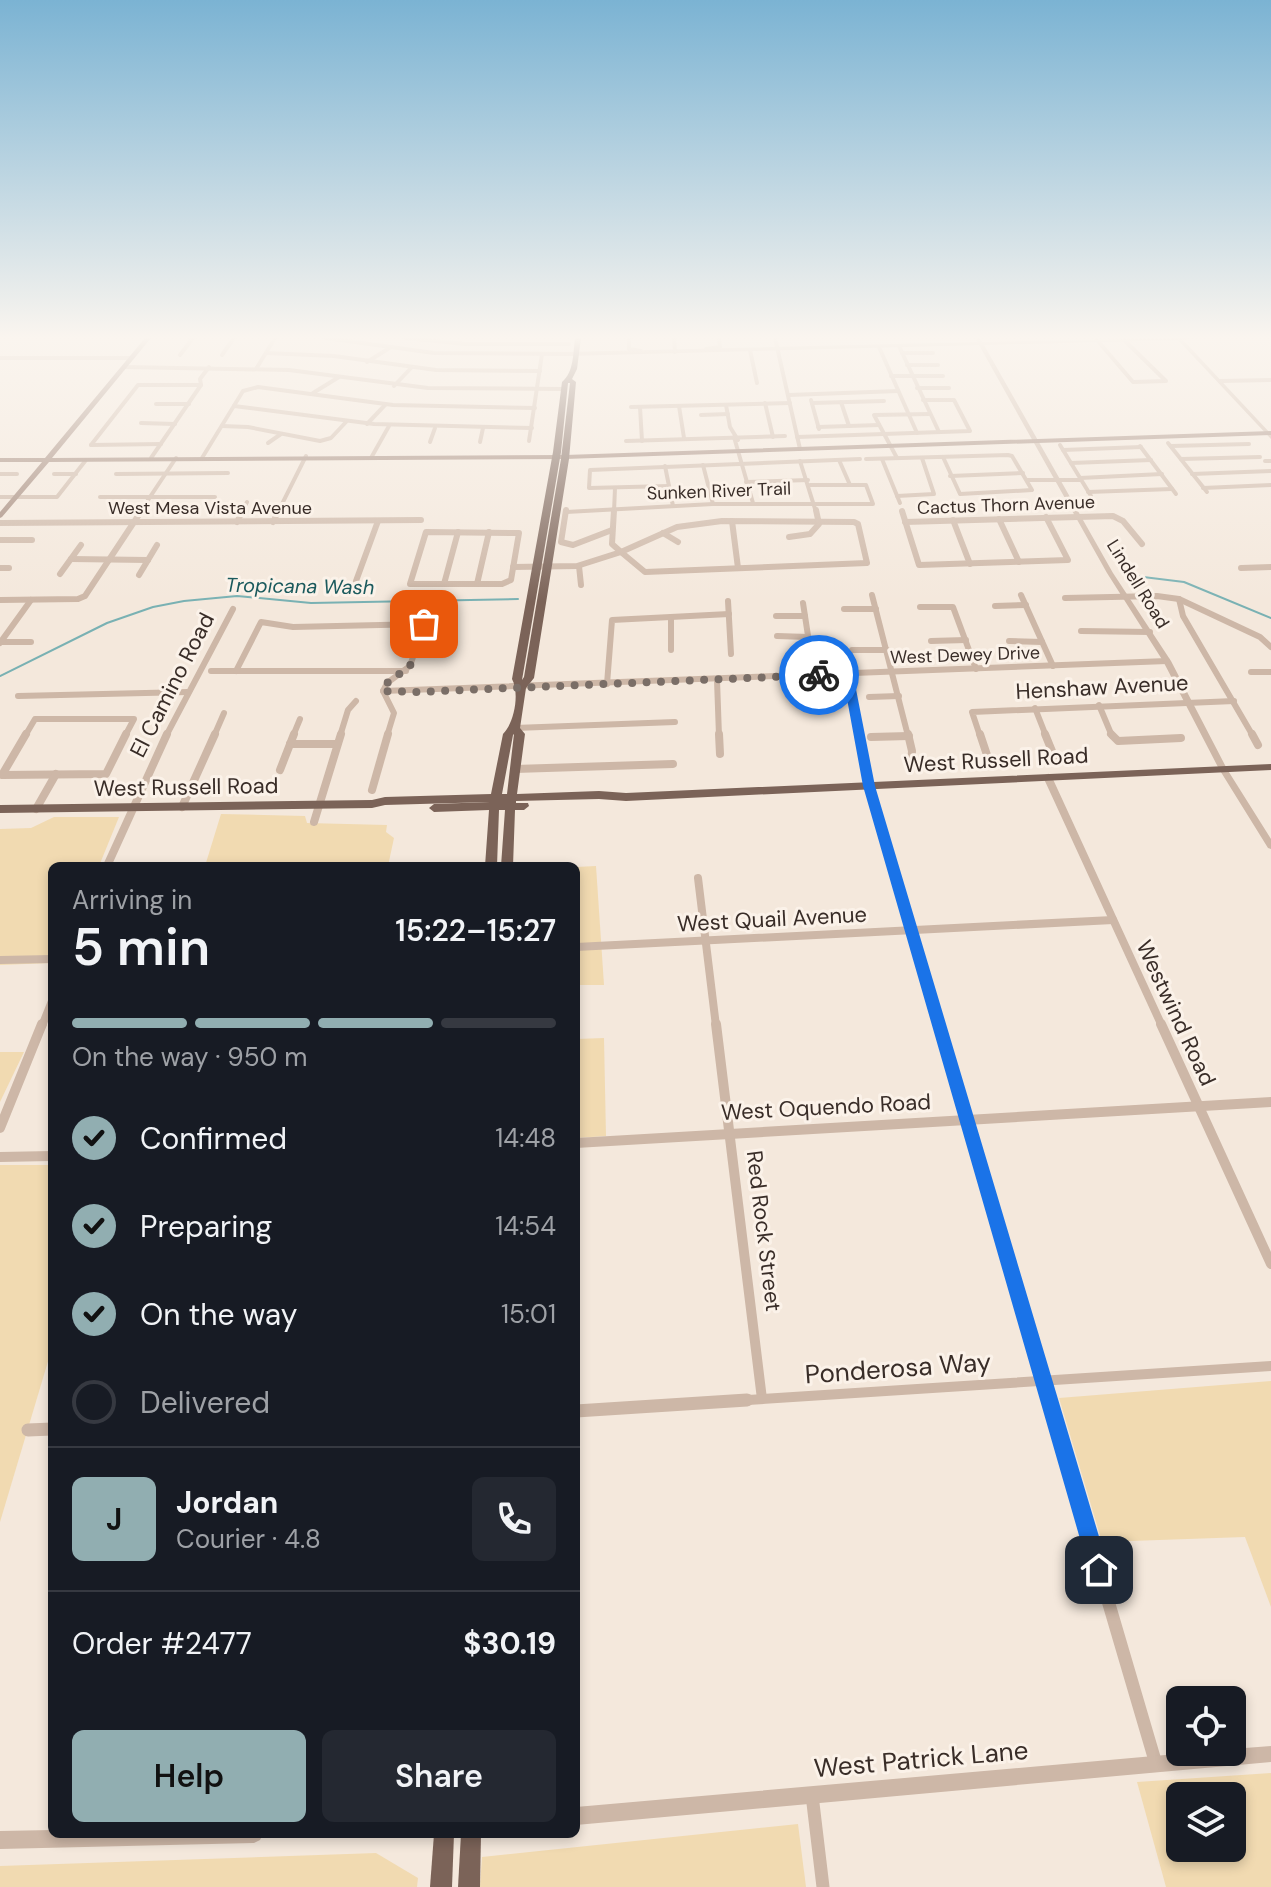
<!DOCTYPE html>
<html lang="en">
<head>
<meta charset="utf-8">
<style>
  :root { --surface:#171b24; --page:#242831; --text:#f1f3f6; --muted:#9ea1a6; --line:#363941; --accent:#91aeb1 }
  body { margin:0; font-family:"DM Sans",sans-serif; background:var(--page); color:var(--text); height:100vh; display:flex; flex-direction:column; font-size:30px; white-space:nowrap }
  * { box-sizing:border-box; margin:0 }
  p { font-size:26px; color:var(--muted) }
  .icon { flex:none; width:44px; height:44px; fill:none; stroke:currentColor; stroke-width:2; stroke-linecap:round; stroke-linejoin:round }
  .map { position:relative; flex:1; overflow:hidden }
  .sheet { position:absolute; left:48px; top:862px; width:532px; height:976px; display:flex; flex-direction:column; background:var(--surface); border-radius:12px; box-shadow:0 4px 12px #0003 }
  .sheet>* { flex:none }
  .controls { position:absolute; left:1166px; top:1686px; display:grid; gap:16px }
  .controls a { display:grid; place-items:center; width:80px; height:80px; border-radius:12px; background:var(--surface); box-shadow:0 4px 12px #0003; font-size:40px }
  .pin { position:absolute; display:grid; place-items:center; width:68px; height:68px; color:#fff; margin:-34px; border-radius:16px; box-shadow:0 4px 12px #0006 }
  .courier { position:absolute; display:grid; place-items:center; width:80px; height:80px; margin:-40px; border:6px solid #1a73e8; border-radius:50%; background:#fff; color:#222; box-shadow:0 2px 10px #0007 }
  .headline em { font-style:normal; font-weight:600 }
  .headline div { display:flex; flex-direction:column-reverse }
  .headline { display:flex; align-items:center; justify-content:space-between; height:136px; padding:0 24px }
  h1 { font-size:52px; font-weight:600; line-height:60px }
  .bar { display:grid; grid-template-columns:repeat(4,1fr); gap:12px 8px; align-content:center; height:96px; padding:0 24px }
  .bar i { height:10px; border-radius:6px; background:var(--line) }
  .bar .current { background:var(--accent) }
  .bar p { grid-column:span 4 }
  .line { display:flex; align-items:center; gap:20px; padding:0 24px; border-top:2px solid var(--line) }
  .line div { flex:1 }
  .round { display:grid; place-items:center; flex:none; width:84px; height:84px; border-radius:12px; background:var(--page) }
  ol { padding:0 24px; list-style:none }
  li { display:flex; align-items:center; gap:24px; height:88px }
  li p { margin-inline-start:auto }
  li .icon { padding:8px; border-radius:50%; background:var(--accent); color:#111; stroke-width:4 }
  li:last-child { color:var(--muted) }
  li i { width:44px; height:44px; border:4px solid var(--line); border-radius:50% }
  .action { display:flex; gap:16px; margin-top:auto; padding:16px 24px }
  .action a { flex:1; height:92px; border-radius:12px; background:var(--accent); color:#111; font-size:32px; font-weight:600; line-height:92px; text-align:center }
  .action a+a { background:var(--page); color:var(--text) }
  .map>svg:first-child { display:block }
</style>
</head>
<body>
<div class="map">
<svg width="1271" height="1887" viewBox="0 0 1271 1887">
  <rect width="100%" height="100%" fill="#f4e8dc"/>
  <g fill="#f1dab1" fill-rule="evenodd">
    <path d="M221,814L305,816L307,823L387,825L386,832L394,838L388,866H205Z"/>
    <path d="M54,817H119L99,866H52V963L0,965V829L31,828Z"/>
    <path d="M596,866L604,985H576V867Z"/>
    <path d="M604,1038L606,1136L576,1138V1039Z"/>
    <path d="M0,1052H24L0,1102Z"/>
    <path d="M0,1165H52V1348L0,1522Z"/>
    <path d="M1271,1381V1607L1245,1537L1102,1542L1059,1398Z"/>
    <path d="M1271,1773V1887H1166L1137,1782ZM1180,1796H1232V1848H1180Z"/>
    <path d="M798,1824L806,1887H480L482,1857Z"/>
    <path d="M376,1853L418,1878L417,1887H0V1866Z"/>
  </g>
  <g fill="none" stroke-linecap="round" stroke-linejoin="round">
    <g stroke="#79b1b3" stroke-width="2">
      <path d="M1127,575L1184,582L1271,618"/>
      <path d="M0,676L107,623L153,607L184,601L237,596L311,603L518,599"/>
    </g>
    <g stroke="#cdb7a7" stroke-width="4">
      <path d="M326,338L434,353L568,354"/>
      <path d="M406,338L465,344H569"/>
      <path d="M629,338V349L641,351"/>
      <path d="M674,338L675,352"/>
      <path d="M775,338L800,449"/>
      <path d="M1097,340L1133,382L1166,381L1124,340"/>
      <path d="M899,346L939,432"/>
      <path d="M879,347L917,433"/>
      <path d="M706,349L720,347L719,338"/>
      <path d="M750,350L757,383"/>
      <path d="M266,353L334,356L436,370L540,371"/>
      <path d="M902,353H933"/>
      <path d="M180,355L193,338"/>
      <path d="M222,355L234,338"/>
      <path d="M0,358H132"/>
      <path d="M367,362L391,347"/>
      <path d="M907,365H938"/>
      <path d="M124,367L289,370L428,388L564,389"/>
      <path d="M256,369L275,338"/>
      <path d="M891,376H943"/>
      <path d="M1220,381L1271,380"/>
      <path d="M394,386L411,368"/>
      <path d="M917,388H949"/>
      <path d="M313,393L339,377"/>
      <path d="M789,395L898,391"/>
      <path d="M811,400L819,429"/>
      <path d="M841,402L849,426"/>
      <path d="M765,403L773,437"/>
      <path d="M812,403L884,401"/>
      <path d="M156,404H189"/>
      <path d="M726,405L730,427L738,440"/>
      <path d="M234,406L374,424L532,428"/>
      <path d="M679,406L684,438"/>
      <path d="M631,407L790,403"/>
      <path d="M640,407L642,441"/>
      <path d="M701,415L728,414"/>
      <path d="M141,423L175,424"/>
      <path d="M367,424L385,405"/>
      <path d="M222,426L248,427L320,441L331,438L346,422"/>
      <path d="M818,427L879,425"/>
      <path d="M734,437L753,503"/>
      <path d="M797,437L970,431L954,400H923"/>
      <path d="M529,441L542,354"/>
      <path d="M626,441L785,436"/>
      <path d="M430,442L435,428"/>
      <path d="M480,442L483,428"/>
      <path d="M268,443L281,434"/>
      <path d="M1168,443L1207,492"/>
      <path d="M91,445L138,385H201"/>
      <path d="M91,445L161,444"/>
      <path d="M1060,445L1091,496"/>
      <path d="M1140,446L1176,494"/>
      <path d="M1171,446L1249,444"/>
      <path d="M1063,450L1141,447"/>
      <path d="M151,458L201,385L200,379L209,367"/>
      <path d="M202,458L243,391L258,387L393,405L535,408"/>
      <path d="M371,458L389,426"/>
      <path d="M897,458L874,415L929,414"/>
      <path d="M866,459L1008,455L1012,456L1032,490L960,494L943,457"/>
      <path d="M882,459L900,503"/>
      <path d="M1181,459L1260,457"/>
      <path d="M839,460L850,485"/>
      <path d="M800,461L816,512"/>
      <path d="M1265,461H1271"/>
      <path d="M1071,463L1151,460"/>
      <path d="M703,465L713,504"/>
      <path d="M665,466L673,506"/>
      <path d="M0,474H17"/>
      <path d="M54,474H76"/>
      <path d="M116,474L228,473"/>
      <path d="M1192,474L1271,471"/>
      <path d="M950,476L1023,473"/>
      <path d="M1080,478L1162,474"/>
      <path d="M1027,480H1081"/>
      <path d="M746,482L808,480"/>
      <path d="M669,486L589,488L590,470L860,459"/>
      <path d="M1203,488L1271,485"/>
      <path d="M1088,492L1172,489"/>
      <path d="M897,496L934,494L922,458"/>
      <path d="M0,497H57L86,460"/>
      <path d="M100,497H215"/>
      <path d="M140,512L176,458"/>
      <path d="M242,512L247,502"/>
      <path d="M278,512L306,456"/>
      <path d="M566,512L713,504H873L866,485H810"/>
      <path d="M614,512L615,488"/>
    </g>
    <g stroke="#cdb7a7" stroke-width="6">
      <path d="M566,510L561,542L573,545L612,530"/>
      <path d="M614,510L612,544L621,552"/>
      <path d="M902,511L919,565L1068,560L1046,517"/>
      <path d="M999,519L1019,562"/>
      <path d="M953,520L970,564"/>
      <path d="M722,521L854,522L858,524L867,563L645,572L621,552L677,527Z"/>
      <path d="M732,521L738,568"/>
      <path d="M237,522L243,510"/>
      <path d="M273,522L279,510"/>
      <path d="M905,522L1113,516L1123,521L1142,544"/>
      <path d="M0,523L421,520"/>
      <path d="M426,532L519,533L511,580L502,584H410Z"/>
      <path d="M663,533L678,542"/>
      <path d="M789,537L810,534L819,524L816,510"/>
      <path d="M0,540H32"/>
      <path d="M71,559L148,560"/>
      <path d="M579,566L581,585"/>
      <path d="M513,567L577,566L621,552"/>
      <path d="M0,568H9"/>
      <path d="M1241,568L1271,567"/>
      <path d="M60,574L81,545"/>
      <path d="M139,575L157,545"/>
      <path d="M356,581L378,521"/>
      <path d="M444,584L458,532"/>
      <path d="M477,584L489,532"/>
      <path d="M872,595L908,736"/>
      <path d="M1021,595L1053,666"/>
      <path d="M1065,598L1157,596L1179,599L1260,637L1271,647"/>
      <path d="M1179,599L1183,616L1253,736"/>
      <path d="M0,600L78,599L85,596L142,510"/>
      <path d="M728,601L731,654"/>
      <path d="M803,603L814,675"/>
      <path d="M995,606L1026,605"/>
      <path d="M920,607H953L976,669"/>
      <path d="M844,609H876"/>
      <path d="M776,616H805"/>
      <path d="M671,617V650"/>
      <path d="M1081,631L1150,632"/>
      <path d="M777,636L808,637"/>
      <path d="M931,641L966,640"/>
      <path d="M1009,641L1042,642"/>
      <path d="M1,642H31"/>
      <path d="M0,643L31,600"/>
      <path d="M852,650H887"/>
      <path d="M211,671H406"/>
      <path d="M236,671L261,622L293,627L424,624L410,666L387,683L383,691L394,713L387,736"/>
      <path d="M1251,672H1271"/>
      <path d="M848,674L860,736"/>
      <path d="M717,680L719,736"/>
      <path d="M607,684L612,620L729,614"/>
      <path d="M383,691L1167,661"/>
      <path d="M18,696L188,692"/>
      <path d="M869,697L899,696"/>
      <path d="M1099,705L1112,736"/>
      <path d="M1035,708L1046,736"/>
      <path d="M515,728L675,722"/>
      <path d="M25,736L35,719H134L125,736"/>
      <path d="M166,736L233,609"/>
      <path d="M214,736L224,713"/>
      <path d="M293,736L300,719"/>
      <path d="M340,736L348,710L356,701"/>
      <path d="M901,736H909"/>
      <path d="M980,736L972,712L1234,701"/>
    </g>
    <g stroke="#cdb7a7" stroke-width="8">
      <path d="M26,734L2,775L106,774L126,734"/>
      <path d="M719,734L720,754"/>
      <path d="M859,734L869,786L940,1026"/>
      <path d="M908,734L912,751L911,767"/>
      <path d="M980,734L988,758"/>
      <path d="M1045,734L1054,756"/>
      <path d="M1111,734L1118,741L1181,738"/>
      <path d="M1252,734L1258,745"/>
      <path d="M871,737L909,736"/>
      <path d="M290,744H337"/>
      <path d="M515,769L673,764"/>
      <path d="M280,770L294,734"/>
      <path d="M1048,778L1162,1026"/>
      <path d="M372,790L388,734"/>
      <path d="M182,807L215,734"/>
      <path d="M36,809L56,774"/>
      <path d="M314,822L341,734"/>
      <path d="M107,866L167,734"/>
      <path d="M698,878L716,1026"/>
      <path d="M576,947L1113,920"/>
      <path d="M0,960L52,959"/>
      <path d="M42,1026L52,1001"/>
    </g>
    <g stroke="#cdb7a7" stroke-width="10">
      <path d="M716,1024L762,1399"/>
      <path d="M939,1024L1050,1402"/>
      <path d="M1161,1024L1271,1264"/>
      <path d="M0,1128L42,1024"/>
      <path d="M716,1402L1271,1366"/>
    </g>
    <g stroke="#cdb7a7" stroke-width="13">
      <path d="M1049,1400L1156,1764"/>
      <path d="M576,1411L747,1400"/>
      <path d="M28,1430L52,1429"/>
      <path d="M812,1795L823,1887"/>
    </g>
    <g fill="#cdb7a7" fill-rule="evenodd">
      <path d="M977,338H980L982,342L1193,338L1183,340L1271,434V439L1178,340L984,345L1113,573L1171,661L1227,769L1271,839V849L1268,848L1219,769L1163,661L1107,573L979,345L568,356L565,354L568,352L977,342L976,339Z"/>
      <path d="M1271,1097V1107L576,1148V1138Z"/>
      <path d="M52,1151V1161L0,1162V1152Z"/>
      <path d="M1271,1746V1762L576,1825V1807L1199,1752H1232V1749Z"/>
      <path d="M52,1830V1834H263L260,1840L254,1843L0,1849V1831Z"/>
    </g>
    <path fill="#a18678" fill-rule="evenodd" d="M145,338H151L52,458L565,455L1271,431V435L565,459L49,462L2,517L0,518V512L42,462H0V458H45Z"/>
    <g fill="#7b6358" fill-rule="evenodd">
      <path d="M575,338H581L577,369L572,379L576,382L569,459L534,678L526,688L520,728L525,734L517,794L599,791L626,793L1271,764V770L626,801L599,799L516,801V803H528L529,806L524,810H515L513,866H501L505,810H499L497,866H485L489,810L434,812L429,808L434,804L490,802L385,805L372,808L0,813V805L372,800L385,797L491,794L503,734C514,723 520,694 512,679L553,452L562,382C574,372 573,353 575,338ZM568,383H570L561,459L524,677L522,680L561,452ZM514,734L507,794H502L513,735Z"/>
      <path d="M434,1834H454L452,1887H430Z"/>
      <path d="M461,1834H481L480,1887H458Z"/>
    </g>
  </g>
  <linearGradient id="sky" x2="0" y2="1"><stop stop-color="#7bb3d3"/><stop offset="0.56" stop-color="#faf5ef"/><stop offset="1" stop-color="#faf5ef" stop-opacity="0"/></linearGradient>
  <rect width="1271" height="602" fill="url(#sky)"/>
  <path fill="#1a73e8" d="M848,671L853,674L875,786L1109,1570L1106,1577L1099,1580L1092,1577L1089,1570L863,786L843,677L819,678L814,675L819,672Z"/>
  <g fill="none" stroke-linecap="round" stroke-linejoin="round">
    <path stroke="#7a6e67" stroke-width="8" stroke-dasharray="0 14.4" d="M424,624L410,666L387,683L383,691L416,692L819,675"/>
  </g>
  <g text-anchor="middle" dominant-baseline="central" stroke-width="6" stroke-linejoin="round" paint-order="stroke">
    <g font-size="18" fill="#392d28" stroke="#fbf2e9">
      <text transform="translate(719 491) rotate(-2)">Sunken River Trail</text>
      <text transform="translate(1006 505) rotate(-2)">Cactus Thorn Avenue</text>
      <text x="210" y="508">West Mesa Vista Avenue</text>
      <text transform="translate(1138 584) rotate(58)">Lindell Road</text>
      <text transform="translate(965 655) rotate(-2)">West Dewey Drive</text>
    </g>
    <g font-size="20" font-style="italic" fill="#1b5a5d" stroke="#fbf2e9">
      <text transform="translate(300 586) rotate(1)">Tropicana Wash</text>
    </g>
    <g font-size="22" fill="#392d28" stroke="#fbf2e9">
      <text transform="translate(172 685) rotate(-63)">El Camino Road</text>
      <text transform="translate(1102 687) rotate(-3)">Henshaw Avenue</text>
      <text transform="translate(996 760) rotate(-3)">West Russell Road</text>
      <text transform="translate(186 787) rotate(-1)">West Russell Road</text>
      <text transform="translate(772 919) rotate(-3)">West Quail Avenue</text>
      <text transform="translate(1176 1013) rotate(65)">Westwind Road</text>
      <text transform="translate(826 1107) rotate(-3)">West Oquendo Road</text>
      <text transform="translate(764 1231) rotate(83)">Red Rock Street</text>
    </g>
    <g font-size="26" fill="#392d28" stroke="#fbf2e9">
      <text transform="translate(898 1368) rotate(-4)">Ponderosa Way</text>
      <text transform="translate(921 1759) rotate(-5)">West Patrick Lane</text>
    </g>
  </g>
</svg>
<div class="controls">
<a><svg class="icon" aria-label="locate" viewBox="0 0 24 24"><circle cx="12" cy="12" r="6"/><path d="M12 2v4M12 18v4M2 12h4M18 12h4"/></svg></a>
<a><svg class="icon" aria-label="layers" viewBox="0 0 24 24"><path d="M12 4l9 5-9 5-9-5zM3 14l9 5 9-5"/></svg></a>
</div>
<div class="pin" style="left:424px;top:624px;background:#ea580c"><svg class="icon" aria-label="bag" viewBox="0 0 24 24"><path d="M5 8h14l-1 12H6zM9 8a3 3 0 0 1 6 0"/></svg></div>
<div class="pin" style="left:1099px;top:1570px;background:#1f2937"><svg class="icon" aria-label="home" viewBox="0 0 24 24"><path d="M3 11l9-7 9 7M6 9v11h12V9"/></svg></div>
<div class="courier" style="left:819px;top:675px"><svg class="icon" aria-label="bike" viewBox="0 0 24 24"><circle cx="6" cy="16" r="4"/><circle cx="18" cy="16" r="4"/><path d="M6 16l4-8h5l3 8M10 8l3 8H6M13 5h3"/></svg></div>
<section class="sheet">
<div class="headline"><div><h1>5 min</h1><p>Arriving in</p></div><em>15:22–15:27</em></div>
<div class="bar"><i class="current"></i><i class="current"></i><i class="current"></i><i></i><p>On the way · 950 m</p></div>
<ol>
<li><svg class="icon" aria-label="check" viewBox="0 0 24 24"><path d="M5 12l5 5 9-10"/></svg>Confirmed<p>14:48</p></li>
<li><svg class="icon" aria-label="check" viewBox="0 0 24 24"><path d="M5 12l5 5 9-10"/></svg>Preparing<p>14:54</p></li>
<li><svg class="icon" aria-label="check" viewBox="0 0 24 24"><path d="M5 12l5 5 9-10"/></svg>On the way<p>15:01</p></li>
<li><i></i>Delivered</li>
</ol>
<div class="line" style="height:144px"><b class="round" style="background:var(--accent);color:#111">J</b><div><b>Jordan</b><p>Courier · 4.8</p></div><a class="round"><svg class="icon" aria-label="phone" viewBox="0 0 24 24"><path d="M5 4h4l2 5-3 2q2 4 5 5l2-3 5 2v4C11 20 4 13 5 4z"/></svg></a></div>
<div class="line" style="height:104px"><div>Order #2477</div><b>$30.19</b></div>
<div class="action"><a>Help</a><a>Share</a></div>
</section>
</div>
</body>
</html>
